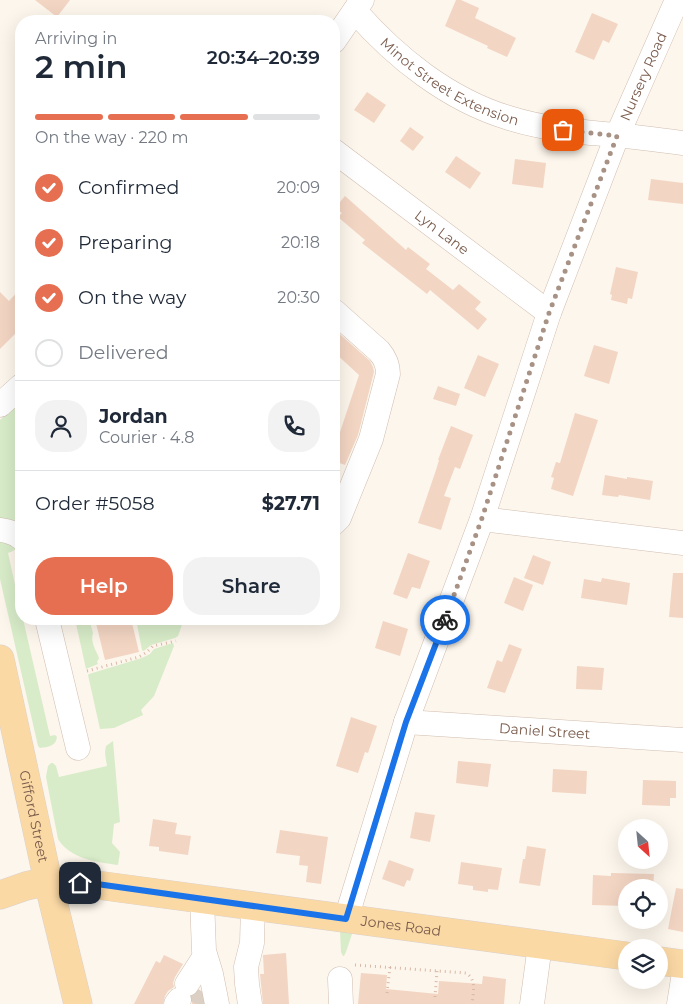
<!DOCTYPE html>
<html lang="en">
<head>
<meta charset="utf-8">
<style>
  :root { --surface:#fff; --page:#f2f2f3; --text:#1f2937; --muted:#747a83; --line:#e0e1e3; --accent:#e76f51 }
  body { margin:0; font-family:Montserrat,sans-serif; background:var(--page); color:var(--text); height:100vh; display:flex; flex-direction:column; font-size:19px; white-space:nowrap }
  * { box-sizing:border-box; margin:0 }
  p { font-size:16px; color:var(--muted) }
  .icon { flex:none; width:28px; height:28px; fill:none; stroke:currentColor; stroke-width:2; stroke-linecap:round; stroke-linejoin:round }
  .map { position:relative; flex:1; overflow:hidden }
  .side { position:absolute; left:15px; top:15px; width:325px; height:610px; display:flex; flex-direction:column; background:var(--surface); border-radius:20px; box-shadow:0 5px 20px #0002 }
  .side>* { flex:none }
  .needle { width:32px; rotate:153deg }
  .controls { position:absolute; left:618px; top:819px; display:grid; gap:10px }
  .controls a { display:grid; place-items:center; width:50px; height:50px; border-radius:50%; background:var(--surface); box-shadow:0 5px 20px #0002; font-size:25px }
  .pin { position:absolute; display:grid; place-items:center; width:42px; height:42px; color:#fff; margin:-21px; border-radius:10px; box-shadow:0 2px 8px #0006 }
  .courier { position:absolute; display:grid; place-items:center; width:50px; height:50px; margin:-25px; border:4px solid #1a73e8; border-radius:50%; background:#fff; color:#222; box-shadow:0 1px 6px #0007 }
  .headline em { font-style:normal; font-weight:600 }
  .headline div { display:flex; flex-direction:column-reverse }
  .headline { display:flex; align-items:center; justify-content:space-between; height:85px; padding:0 20px }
  h1 { font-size:32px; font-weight:600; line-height:38px }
  .bar { display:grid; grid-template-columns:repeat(4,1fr); gap:8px 5px; align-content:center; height:60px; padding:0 20px }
  .bar i { height:6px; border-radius:4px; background:var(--line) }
  .bar .on { background:var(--accent) }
  .bar p { grid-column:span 4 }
  .line { display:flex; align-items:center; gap:12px; padding:0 20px; border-top:1px solid var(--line) }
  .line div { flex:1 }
  .round { display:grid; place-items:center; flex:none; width:52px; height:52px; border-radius:20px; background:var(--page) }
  ol { padding:0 20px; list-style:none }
  li { display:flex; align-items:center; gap:15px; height:55px }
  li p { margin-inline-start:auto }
  li .icon { padding:5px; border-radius:50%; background:var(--accent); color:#fff; stroke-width:4 }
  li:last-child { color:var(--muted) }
  li i { width:28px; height:28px; border:2px solid var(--line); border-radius:50% }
  .button { display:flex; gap:10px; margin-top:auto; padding:10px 20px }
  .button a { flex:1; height:58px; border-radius:20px; background:var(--accent); color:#fff; font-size:20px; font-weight:600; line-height:58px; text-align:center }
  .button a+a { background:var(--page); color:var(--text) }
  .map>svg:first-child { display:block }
</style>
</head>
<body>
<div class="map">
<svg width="683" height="1004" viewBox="0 0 683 1004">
  <rect width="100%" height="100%" fill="#fdf6ec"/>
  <g fill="#d8ecc9">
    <path d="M21,400V498L18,503L21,505V525L0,522V420Z"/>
    <path d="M0,540L13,544L16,549L13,551L8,553L21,612V619H23L50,736L55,735L57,737C56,746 48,747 40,748L38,746L0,579Z"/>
    <path d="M75,619H91V626L93,633C90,642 96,650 99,658L97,662L98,664L86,669Z"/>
    <path d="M136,619H184L178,636L175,638L151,645L145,650L143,651L142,650Z"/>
    <path d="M173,643L174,646L154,696L141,710L143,715L114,728L100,729L88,675L89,674L142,658L150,654L154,649Z"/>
    <path d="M113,741L120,822L114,824L112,843L120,852L118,865C97,862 70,859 58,839L46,777L48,766L51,763H53L56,766L59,777L107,766C106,759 104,753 106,746Z"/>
    <path d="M340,930L353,931L346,952L344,956H343L341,952Z"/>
  </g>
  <g fill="#f3d5c3">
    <path d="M35,0H70L57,17Z"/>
    <path d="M456,0H461L479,8L475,18L516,38L507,57L487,48L488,46L445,26Z"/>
    <path d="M592,13L618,24L609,43L603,40L594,60L575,52Z"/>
    <path d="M367,92L386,105L374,123L354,110Z"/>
    <path d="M410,127L424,137L413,151L400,141Z"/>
    <path d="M456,156L481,173L470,189L445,172Z"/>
    <path d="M515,159L546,163L543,188L512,184Z"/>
    <path d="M651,179L683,183V204L648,200Z"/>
    <path d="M345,196L406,250L408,247L430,264L426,269L453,290L459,284L481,302L475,309L487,319L478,330L430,290L427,294L362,243L365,240L338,217L342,213L335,208Z"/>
    <path d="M616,267L638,272L632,299L628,298L627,304L611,300L612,295L610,294Z"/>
    <path d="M21,288V328L0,349V292L9,301Z"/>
    <path d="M334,329L370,361L373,367L374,372L358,435L345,465L334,461V450L359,375L334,352Z"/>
    <path d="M594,345L618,352L609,384L584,376Z"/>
    <path d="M478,355L499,364L485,397L464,388Z"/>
    <path d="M438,386L460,394L456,406L433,399Z"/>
    <path d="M575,413L598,420L573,496L551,489L554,478L551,477L556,462L560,463Z"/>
    <path d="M451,426L473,435L460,469L455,467L444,496L451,498L441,530L418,523L436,470L439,460H438Z"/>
    <path d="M605,475L627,479V477L653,481L650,500L619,495L618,497L602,495Z"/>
    <path d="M408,553L430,561L420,589L412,587L407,599L393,594Z"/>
    <path d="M533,555L551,562L543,585L524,578Z"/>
    <path d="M673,573H683V618L669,617Z"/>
    <path d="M514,577L533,585L523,611L504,603Z"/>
    <path d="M602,578L630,583L627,605L581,598L584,579L601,582Z"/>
    <path d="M95,619H131L139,652L105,660Z"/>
    <path d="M383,621L408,629L400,656L375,648Z"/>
    <path d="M509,644L522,649L505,693L487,688L497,660L502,662Z"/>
    <path d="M577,666L604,668L602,690L576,689Z"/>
    <path d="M351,717L377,726L368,753L365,752L358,773L336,766Z"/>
    <path d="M458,761L491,764L488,787L456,783Z"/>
    <path d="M553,769L587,771L586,794L552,792Z"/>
    <path d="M643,780L676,781V798H670V806L642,805Z"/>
    <path d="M415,812L435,815L430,842L410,838Z"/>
    <path d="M153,819L177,823L175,834L191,836L188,855L159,851V847L149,846Z"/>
    <path d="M280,830L328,837L321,884L306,882L308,866L299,865L300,856L276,853Z"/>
    <path d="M527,846L546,849L540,886L519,883L523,859H525Z"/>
    <path d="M389,860L414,869L410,881L407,880L404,887L382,879Z"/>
    <path d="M461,862L502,868L498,890L488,889V892L473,890V886L458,884Z"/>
    <path d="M611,873L654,874L653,888H626V906L592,905L593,875L611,876Z"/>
    <path d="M676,888L683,889V932L668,929Z"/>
    <path d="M286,953L289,1004H263L260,974H264L263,955Z"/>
    <path d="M164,955L183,964L175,977L173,983L174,987L168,991L165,996L163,1004H134L156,961L160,963Z"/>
    <path d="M361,973L387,975L386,989L438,994L439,981L482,984L483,976L506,979L504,1004H358Z"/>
    <path d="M199,990L200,991L203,1004H192V997Z"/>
  </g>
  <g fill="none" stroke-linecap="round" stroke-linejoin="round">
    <path stroke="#dcd0c4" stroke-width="24" stroke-dasharray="24 12" stroke-linecap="butt" d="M196,1004L203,992"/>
    <g stroke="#d1beb0" stroke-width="25">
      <g id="minor">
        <path id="s1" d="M355,11C396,58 449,100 509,118C544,129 579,132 615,135C637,137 660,140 683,143"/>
        <path d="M334,41L362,0"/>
        <path id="s2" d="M334,151L549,313"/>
        <path d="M334,311L379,351C385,358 388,364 388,374L371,439L339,518L334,523"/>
        <path d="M0,405L21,386"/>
        <path d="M482,519L683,543"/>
        <path d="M0,530C8,531 15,533 21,538"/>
        <path d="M47,619L78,748"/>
        <path id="s3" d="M406,722L683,740"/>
        <path d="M202,899L204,951L211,974L217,1004"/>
        <path id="s4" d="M346,919L406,722L482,519L549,313L617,136L677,0"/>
        <path d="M340,979L341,1004"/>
        <path d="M187,984L205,956"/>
        <path d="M176,1004L179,1000"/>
        <path d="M250,1004L247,984L246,967L252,943L253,906"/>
        <path d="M532,1004L540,945"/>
        <path d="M679,1004L683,979"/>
      </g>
    </g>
    <g stroke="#dad1cd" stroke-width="29">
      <g id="major">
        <path id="s5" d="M0,659L48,881L78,1004"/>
        <path id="s6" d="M0,895L26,886L48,881L97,885L626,956"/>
        <path d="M659,961L683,964"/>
      </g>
    </g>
    <g stroke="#d9b8a5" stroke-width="3" stroke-dasharray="1 4" stroke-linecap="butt">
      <path d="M87,671L139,657L147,652L153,646L176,641"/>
      <path d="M355,965L466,973C477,979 473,994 472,1004"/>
      <path d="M387,993L390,967"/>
      <path d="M435,997L437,971"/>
    </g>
    <use href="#minor" stroke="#fff" stroke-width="24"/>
    <use href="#major" stroke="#fbd9a5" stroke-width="28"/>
  </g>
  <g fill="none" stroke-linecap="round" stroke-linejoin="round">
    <path stroke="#a89285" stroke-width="5" stroke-dasharray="0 9" d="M445,620L482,518L549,313L617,136L563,130"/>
    <path stroke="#1a73e8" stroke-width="6" d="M80,883L97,884L346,919L406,722L445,620"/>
  </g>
  <g text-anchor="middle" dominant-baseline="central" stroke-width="4.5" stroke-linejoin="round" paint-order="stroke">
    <g font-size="14" fill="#7a5c4d" stroke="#fffaf3">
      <text stroke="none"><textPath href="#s4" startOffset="894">Nursery Road</textPath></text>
      <text stroke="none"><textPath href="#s1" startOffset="120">Minot Street Extension</textPath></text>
      <text stroke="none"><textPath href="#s2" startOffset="135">Lyn Lane</textPath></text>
      <text stroke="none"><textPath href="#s3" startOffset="139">Daniel Street</textPath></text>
      <text stroke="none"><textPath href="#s5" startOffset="161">Gifford Street</textPath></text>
      <text stroke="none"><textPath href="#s6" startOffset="406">Jones Road</textPath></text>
    </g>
  </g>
</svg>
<div class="controls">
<a><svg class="needle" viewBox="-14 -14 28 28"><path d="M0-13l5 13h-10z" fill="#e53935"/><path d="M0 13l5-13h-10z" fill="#747a83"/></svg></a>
<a><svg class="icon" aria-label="locate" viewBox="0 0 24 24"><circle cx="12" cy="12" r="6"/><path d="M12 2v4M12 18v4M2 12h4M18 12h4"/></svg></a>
<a><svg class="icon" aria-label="layers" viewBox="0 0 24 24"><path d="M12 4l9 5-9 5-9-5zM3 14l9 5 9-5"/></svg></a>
</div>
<div class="pin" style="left:563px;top:130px;background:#ea580c"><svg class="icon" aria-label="bag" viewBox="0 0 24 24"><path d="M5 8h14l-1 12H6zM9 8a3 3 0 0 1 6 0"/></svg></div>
<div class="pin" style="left:80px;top:883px;background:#1f2937"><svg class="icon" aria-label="home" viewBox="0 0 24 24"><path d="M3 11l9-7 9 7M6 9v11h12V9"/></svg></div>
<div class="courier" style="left:445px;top:620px"><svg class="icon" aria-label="bike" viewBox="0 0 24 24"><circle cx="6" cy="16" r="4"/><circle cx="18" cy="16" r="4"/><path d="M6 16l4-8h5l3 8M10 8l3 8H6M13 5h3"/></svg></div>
<section class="side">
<div class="headline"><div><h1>2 min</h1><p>Arriving in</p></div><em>20:34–20:39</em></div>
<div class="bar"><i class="on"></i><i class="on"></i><i class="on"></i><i></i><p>On the way · 220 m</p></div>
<ol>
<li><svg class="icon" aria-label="check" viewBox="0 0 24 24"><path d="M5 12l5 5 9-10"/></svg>Confirmed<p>20:09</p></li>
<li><svg class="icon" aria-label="check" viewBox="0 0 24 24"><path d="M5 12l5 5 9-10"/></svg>Preparing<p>20:18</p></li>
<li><svg class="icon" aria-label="check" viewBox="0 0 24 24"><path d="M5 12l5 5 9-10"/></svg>On the way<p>20:30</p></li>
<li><i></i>Delivered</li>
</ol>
<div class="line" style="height:90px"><a class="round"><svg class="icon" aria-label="person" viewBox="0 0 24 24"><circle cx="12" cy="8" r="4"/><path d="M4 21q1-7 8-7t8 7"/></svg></a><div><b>Jordan</b><p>Courier · 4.8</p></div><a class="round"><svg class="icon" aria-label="phone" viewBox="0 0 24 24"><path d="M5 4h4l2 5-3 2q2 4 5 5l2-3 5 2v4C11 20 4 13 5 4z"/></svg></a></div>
<div class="line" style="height:65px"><div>Order #5058</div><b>$27.71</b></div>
<div class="button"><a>Help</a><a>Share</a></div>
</section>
</div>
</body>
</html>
